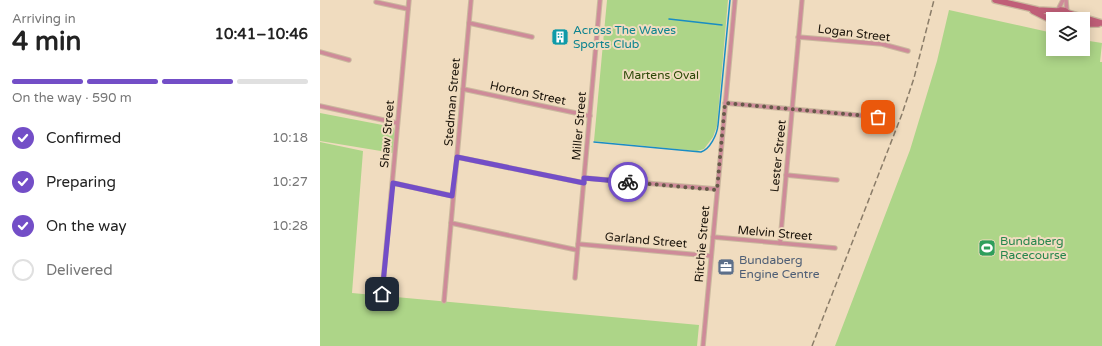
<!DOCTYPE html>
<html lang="en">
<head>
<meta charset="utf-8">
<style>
  :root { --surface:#fff; --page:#f6f6f6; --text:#222; --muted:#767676; --line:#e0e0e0; --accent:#734ec7 }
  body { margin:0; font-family:"Varela Round",sans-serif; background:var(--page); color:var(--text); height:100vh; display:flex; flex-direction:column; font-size:15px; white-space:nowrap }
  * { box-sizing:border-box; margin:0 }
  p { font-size:13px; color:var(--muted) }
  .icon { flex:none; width:22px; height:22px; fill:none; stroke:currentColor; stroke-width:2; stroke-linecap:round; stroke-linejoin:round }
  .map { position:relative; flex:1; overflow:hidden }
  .sheet { display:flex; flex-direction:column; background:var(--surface); width:320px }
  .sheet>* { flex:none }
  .controls { position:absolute; left:726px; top:12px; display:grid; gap:8px }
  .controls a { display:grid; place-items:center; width:44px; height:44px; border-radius:0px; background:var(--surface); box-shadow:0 2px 10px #0003; font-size:20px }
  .pin { position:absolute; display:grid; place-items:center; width:34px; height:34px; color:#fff; margin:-17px; border-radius:8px; box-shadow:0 2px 6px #0006 }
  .courier { position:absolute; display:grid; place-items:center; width:40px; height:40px; margin:-20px; border:3px solid #734ec7; border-radius:50%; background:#fff; color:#222; box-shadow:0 1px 5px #0007 }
  .overview em { font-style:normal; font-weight:800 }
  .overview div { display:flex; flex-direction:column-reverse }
  .overview { display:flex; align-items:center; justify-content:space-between; height:68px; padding:0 12px }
  h1 { font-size:26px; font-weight:800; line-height:30px }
  .bar { display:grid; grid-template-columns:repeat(4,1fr); gap:6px 4px; align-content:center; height:48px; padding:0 12px }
  .bar i { height:5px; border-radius:3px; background:var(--line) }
  .bar .active { background:var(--accent) }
  .bar p { grid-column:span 4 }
  ol { padding:0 12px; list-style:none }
  li { display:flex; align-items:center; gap:12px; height:44px }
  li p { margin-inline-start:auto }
  li .icon { padding:4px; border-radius:50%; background:var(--accent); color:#fff; stroke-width:4 }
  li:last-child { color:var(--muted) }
  li i { width:22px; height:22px; border:2px solid var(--line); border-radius:50% }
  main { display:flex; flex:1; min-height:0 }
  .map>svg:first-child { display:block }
</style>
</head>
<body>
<main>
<section class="sheet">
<div class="overview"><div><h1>4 min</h1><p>Arriving in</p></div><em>10:41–10:46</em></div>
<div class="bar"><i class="active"></i><i class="active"></i><i class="active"></i><i></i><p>On the way · 590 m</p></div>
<ol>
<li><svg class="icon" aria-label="check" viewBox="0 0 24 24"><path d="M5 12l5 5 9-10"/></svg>Confirmed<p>10:18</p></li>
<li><svg class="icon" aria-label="check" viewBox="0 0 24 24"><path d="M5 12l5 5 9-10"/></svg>Preparing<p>10:27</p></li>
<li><svg class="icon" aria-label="check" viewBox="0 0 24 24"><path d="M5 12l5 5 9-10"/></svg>On the way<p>10:28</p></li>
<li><i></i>Delivered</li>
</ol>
</section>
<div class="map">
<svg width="782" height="346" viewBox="0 0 782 346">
  <rect width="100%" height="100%" fill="#f0dcbf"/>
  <g fill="#add588">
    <path d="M287,0H408L397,126L393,137L384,149L377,151L274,141Z"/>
    <path d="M629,10L733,33V49H763V40L782,43L780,62H782V346H515L590,150L617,61Z"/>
    <path d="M0,113L73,127L75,131L73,153L0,141Z"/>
    <path d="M0,142L43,151L32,293L379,325L377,346H0Z"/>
  </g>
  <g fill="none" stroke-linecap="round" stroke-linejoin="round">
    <g stroke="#188dc3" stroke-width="1.5">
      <path d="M349,19L402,25"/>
      <path d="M274,142L381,152C390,149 397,135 398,125L410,0"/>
    </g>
    <g stroke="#cab89e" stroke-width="5.5">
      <g id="street">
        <path d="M746,0L747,12"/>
        <path d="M56,2L88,9"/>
        <path d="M738,10L743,0"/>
        <path d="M149,23L212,37"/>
        <path d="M478,37L562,44L588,51"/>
        <path d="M0,52L29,60"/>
        <path d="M143,89L270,116"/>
        <path d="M405,103L558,117"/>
        <path d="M0,106L77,123"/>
        <path d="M137,157L264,183"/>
        <path d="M466,175L517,180"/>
        <path d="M264,178L397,189"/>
        <path d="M73,183L133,196"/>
        <path d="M131,223L257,250"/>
        <path d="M393,237L515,248"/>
        <path d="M460,243L482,0"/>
        <path d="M258,244L391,256"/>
        <path d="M255,278L280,0"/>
        <path d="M62,294L89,0"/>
        <path d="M124,301L151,0"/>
        <path d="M383,346L415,0"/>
      </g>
    </g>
    <g stroke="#cab89e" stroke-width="8">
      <g id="secondary">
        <path d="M675,0L718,10L737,11"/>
        <path d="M713,11L733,21"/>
        <path d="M735,13L741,10C746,10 749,13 749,19"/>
        <path d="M748,13L782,23"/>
        <path d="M763,24H778"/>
      </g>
    </g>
    <use href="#street" stroke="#ce8b99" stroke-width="3.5"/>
    <use href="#secondary" stroke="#c05f78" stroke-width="5.5"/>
    <path stroke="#8b7d69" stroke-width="1.5" stroke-dasharray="6 3" stroke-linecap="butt" d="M492,346L582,114L594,78L614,0"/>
  </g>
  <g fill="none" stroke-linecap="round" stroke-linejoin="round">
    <path stroke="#665a49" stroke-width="4" stroke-dasharray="0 7.2" d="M308,182L397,190L405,103L558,117"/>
    <path stroke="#734ec7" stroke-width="5" d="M62,294L73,183L132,196L137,157L264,183V178L308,182"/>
  </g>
  <defs>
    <g id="building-square" transform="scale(0.9)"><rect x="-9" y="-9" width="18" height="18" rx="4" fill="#0f9aa8" stroke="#f0dcbf"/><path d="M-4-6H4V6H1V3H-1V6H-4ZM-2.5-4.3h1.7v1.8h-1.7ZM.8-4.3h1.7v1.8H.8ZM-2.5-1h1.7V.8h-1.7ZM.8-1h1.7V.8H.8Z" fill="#fff"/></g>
    <g id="stadium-square" transform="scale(0.9)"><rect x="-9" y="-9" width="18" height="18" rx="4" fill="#2e9e5b" stroke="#f0dcbf"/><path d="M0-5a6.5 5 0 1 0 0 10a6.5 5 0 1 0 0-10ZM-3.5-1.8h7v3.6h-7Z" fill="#fff"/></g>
    <g id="office-square" transform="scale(0.9)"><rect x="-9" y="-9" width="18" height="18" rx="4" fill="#5c6f8a" stroke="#f0dcbf"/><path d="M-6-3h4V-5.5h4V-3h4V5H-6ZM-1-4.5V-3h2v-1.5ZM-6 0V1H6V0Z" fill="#fff"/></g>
  </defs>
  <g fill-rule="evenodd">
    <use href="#building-square" x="240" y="37"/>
    <use href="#stadium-square" x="667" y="248"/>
    <use href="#office-square" x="406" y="267"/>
  </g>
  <g text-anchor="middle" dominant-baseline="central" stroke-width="4" stroke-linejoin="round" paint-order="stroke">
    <g font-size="12" fill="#0d838f" stroke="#f0dcbf" text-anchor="start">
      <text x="253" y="30">Across The Waves<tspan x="253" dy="14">Sports Club</tspan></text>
    </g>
    <g font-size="12" fill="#1b140a" stroke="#f0dcbf">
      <text transform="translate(534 33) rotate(7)">Logan Street</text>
      <text transform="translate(208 93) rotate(12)">Horton Street</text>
      <text transform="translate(132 102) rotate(-85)">Stedman Street</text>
      <text transform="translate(259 126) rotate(-85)">Miller Street</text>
      <text transform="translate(67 134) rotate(-85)">Shaw Street</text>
      <text transform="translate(458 156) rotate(-84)">Lester Street</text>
      <text transform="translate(455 233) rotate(5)">Melvin Street</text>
      <text transform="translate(326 240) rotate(5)">Garland Street</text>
      <text transform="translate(382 244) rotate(-85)">Ritchie Street</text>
    </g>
    <g font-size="12" fill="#2d4808" stroke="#f0dcbf">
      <text x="341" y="75">Martens Oval</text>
    </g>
    <g font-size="12" fill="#27864d" stroke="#f0dcbf" text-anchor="start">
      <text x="680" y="241">Bundaberg<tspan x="680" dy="14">Racecourse</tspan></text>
    </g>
    <g font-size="12" fill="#4e5e75" stroke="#f0dcbf" text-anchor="start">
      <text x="419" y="260">Bundaberg<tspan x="419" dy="14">Engine Centre</tspan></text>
    </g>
  </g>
</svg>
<div class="controls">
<a><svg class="icon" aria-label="layers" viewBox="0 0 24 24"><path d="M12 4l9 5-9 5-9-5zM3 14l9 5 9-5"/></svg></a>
</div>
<div class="pin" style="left:558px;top:117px;background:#ea580c"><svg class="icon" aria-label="bag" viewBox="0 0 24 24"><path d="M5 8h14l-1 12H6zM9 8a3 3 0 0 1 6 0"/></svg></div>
<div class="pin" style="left:62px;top:294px;background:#1f2937"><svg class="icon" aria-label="home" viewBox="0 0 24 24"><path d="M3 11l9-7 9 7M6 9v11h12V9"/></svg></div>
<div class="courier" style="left:308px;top:182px"><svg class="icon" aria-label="bike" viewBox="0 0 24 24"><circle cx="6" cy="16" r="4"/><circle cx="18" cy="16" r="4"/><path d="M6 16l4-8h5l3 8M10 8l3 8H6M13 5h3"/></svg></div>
</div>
</main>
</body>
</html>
